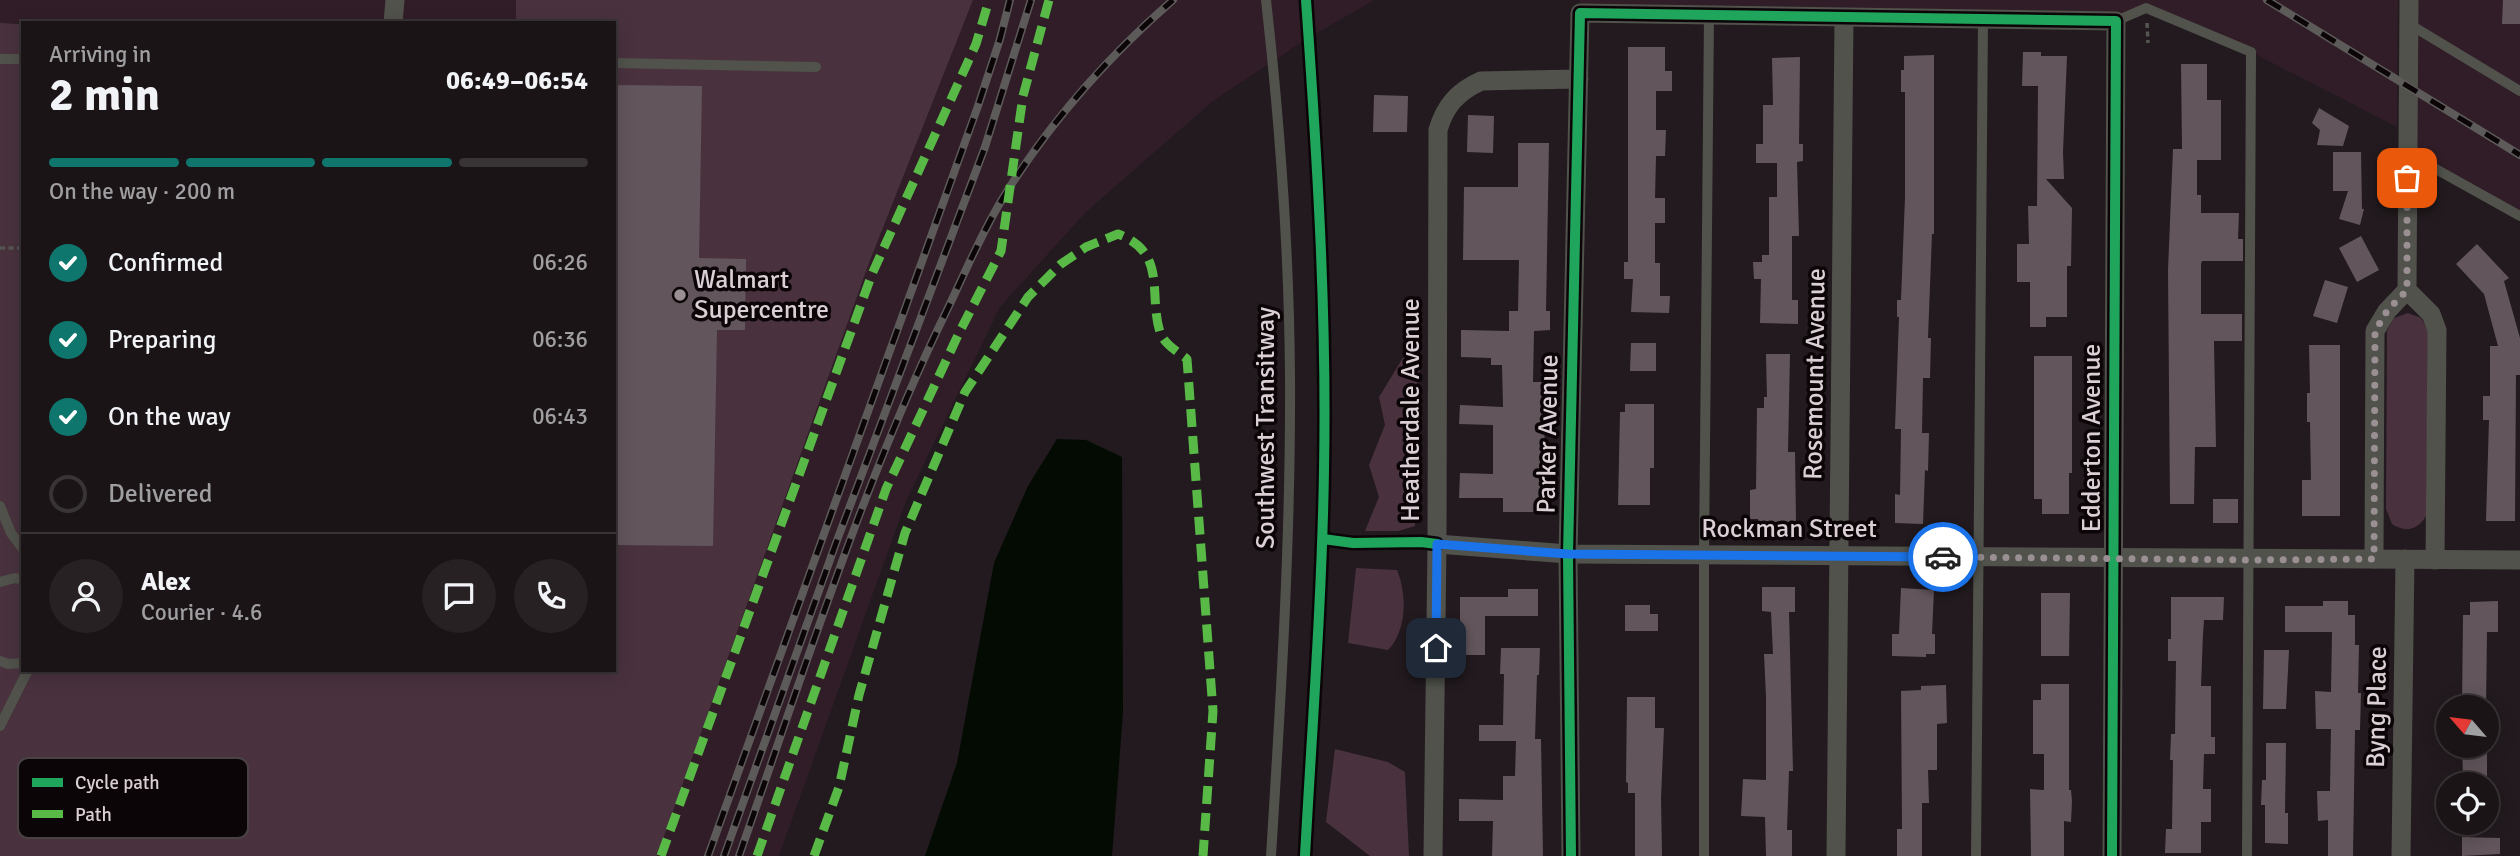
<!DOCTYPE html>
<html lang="en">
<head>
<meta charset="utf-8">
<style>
  :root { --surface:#1a1416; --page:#272123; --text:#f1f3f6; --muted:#9f9ea1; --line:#383335; --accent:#0f766e }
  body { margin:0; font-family:Signika,sans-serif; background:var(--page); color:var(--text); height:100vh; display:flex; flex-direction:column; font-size:26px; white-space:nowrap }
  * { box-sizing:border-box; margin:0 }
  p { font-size:23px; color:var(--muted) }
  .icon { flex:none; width:38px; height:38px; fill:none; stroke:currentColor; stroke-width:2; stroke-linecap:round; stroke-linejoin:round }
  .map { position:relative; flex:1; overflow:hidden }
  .drawer { position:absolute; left:21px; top:21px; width:595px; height:651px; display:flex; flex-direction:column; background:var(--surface); border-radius:0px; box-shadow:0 4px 18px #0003,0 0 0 2px var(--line) }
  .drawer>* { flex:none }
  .needle { width:46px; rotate:298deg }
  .controls { position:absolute; left:2436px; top:695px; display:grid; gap:14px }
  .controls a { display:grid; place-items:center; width:63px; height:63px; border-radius:50%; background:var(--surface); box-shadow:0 4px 18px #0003,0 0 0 2px var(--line); font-size:35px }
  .pin { position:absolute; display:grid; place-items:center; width:60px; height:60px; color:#fff; margin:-30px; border-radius:14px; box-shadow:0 4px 10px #0006 }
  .courier { position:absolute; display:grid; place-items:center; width:70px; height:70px; margin:-35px; border:5px solid #1a73e8; border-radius:50%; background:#fff; color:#222; box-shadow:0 2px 9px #0007 }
  .headline em { font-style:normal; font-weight:700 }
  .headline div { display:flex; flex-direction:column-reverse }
  .headline { display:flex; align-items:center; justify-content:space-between; height:119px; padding:0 28px }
  h1 { font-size:46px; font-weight:700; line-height:52px }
  .bar { display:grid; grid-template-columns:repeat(4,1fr); gap:10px 7px; align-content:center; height:84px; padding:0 28px }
  .bar i { height:9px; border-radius:5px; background:var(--line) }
  .bar .current { background:var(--accent) }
  .bar p { grid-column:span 4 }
  .line { display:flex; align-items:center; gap:18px; padding:0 28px; border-top:2px solid var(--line) }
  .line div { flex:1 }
  .round { display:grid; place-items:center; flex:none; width:74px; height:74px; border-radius:37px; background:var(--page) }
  ol { padding:0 28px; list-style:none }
  li { display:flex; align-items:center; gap:21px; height:77px }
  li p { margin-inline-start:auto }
  li .icon { padding:7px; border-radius:50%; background:var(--accent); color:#fff; stroke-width:4 }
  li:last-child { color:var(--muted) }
  li i { width:38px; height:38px; border:4px solid var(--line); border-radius:50% }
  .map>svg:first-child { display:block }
</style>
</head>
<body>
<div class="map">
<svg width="2520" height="856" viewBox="0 0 2520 856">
  <rect width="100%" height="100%" fill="#221a1e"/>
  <g fill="#301d27">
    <rect x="0" y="0" width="516" height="23"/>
    <path d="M973,0H1375L1308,38L1213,101L1086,212L1000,307L906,501L779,856H657L869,263Z"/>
    <path d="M1580,0H2398L2397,127L2251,52L2146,8L2116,21L1580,13Z"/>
    <path d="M2409,0H2520V216L2407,153Z"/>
  </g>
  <g fill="#49323e">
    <path d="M516,0H973L869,263L657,856H0V23L23,24V670H614V23H516Z"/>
    <path d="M2408,313L2421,318L2428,330L2426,516C2418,530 2405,533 2392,524L2386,509L2387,331L2394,318Z"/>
    <path d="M1404,356L1420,357L1415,526L1398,531H1365L1379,497L1369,465L1385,425L1379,397Z"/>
    <path d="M1356,568L1397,570C1407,594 1407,631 1388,650L1348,643Z"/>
    <path d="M1335,749L1388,762L1405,772L1409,856H1370L1326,822Z"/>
  </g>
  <path fill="#030b03" d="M1057,439L1086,440L1122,457L1123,712L1112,856H925L957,763L994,563L1028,486Z"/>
  <g fill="#62565c">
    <path d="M2503,0H2520V24H2502Z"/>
    <path d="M1628,47H1665V71H1672V91H1656V130H1666L1665,156H1656L1655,198H1665V223H1655V263H1660V296H1670L1669,313L1631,312L1633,279H1624V262H1628Z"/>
    <path d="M2023,52H2041V56H2067L2063,152L2064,179H2046L2072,208L2071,266H2067V317H2046V327H2030V282H2017V244H2029L2028,206H2037L2038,86H2022Z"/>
    <path d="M1934,55V234H1932L1928,338H1931L1930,378H1923L1922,433H1929L1928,471L1925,470L1923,524L1895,523V494L1900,495L1901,429H1895L1899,317H1897V300H1901L1905,197V92H1901V70H1904V56Z"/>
    <path d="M1800,57L1799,144H1803V161L1797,162L1799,236H1792V300H1798V324L1760,323L1761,279H1754L1753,262H1762V255H1769V197H1777V163H1756V144H1763V105H1773L1772,58Z"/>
    <path d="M2181,64H2207V100H2221V160H2197V195H2201V213H2239L2238,239H2243V261H2202L2201,264V314H2242V341H2214L2216,447H2195L2194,504H2170L2168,270L2173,149H2182Z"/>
    <path d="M614,85L702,86L699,258L746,259L745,330H717L713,546L614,545Z"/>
    <path d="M1374,95L1408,96L1407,132H1373Z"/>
    <path d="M2319,108L2349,126L2343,146L2317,145L2320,130L2312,123Z"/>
    <path d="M1468,115L1494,116L1493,153L1467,152Z"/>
    <path d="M1518,143H1549L1546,311H1550V330L1534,331L1533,382H1545L1544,512H1503V498H1459L1460,473L1493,474V425L1459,424L1460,405L1503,407L1502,365H1491V358L1461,357V330L1509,331V311H1518L1519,260H1463L1464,187H1518Z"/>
    <path d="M2333,152H2361L2362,209H2364L2360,225L2339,219L2348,191H2333Z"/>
    <path d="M2361,236L2379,270L2357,282L2339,248Z"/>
    <path d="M2477,244L2509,278L2504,281L2520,338V375H2516L2515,521H2486L2489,420H2483V396H2490V346H2498L2484,294L2456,264Z"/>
    <path d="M2325,280L2348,287L2337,323L2313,316Z"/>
    <path d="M1631,343H1656V371H1630Z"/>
    <path d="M2309,345H2340V516H2302V480H2311L2310,422H2307V393H2310Z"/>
    <path d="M1766,354H1790L1788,452H1795L1796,522H1758V519H1750V490L1756,489L1757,408H1764V397H1767Z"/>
    <path d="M2034,356H2072V473H2069V514H2042V499H2034Z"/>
    <path d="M1625,404H1654V468H1650V505H1618L1620,412H1625Z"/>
    <rect x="2213" y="499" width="25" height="24"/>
    <path d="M1762,587H1795V612H1789L1793,771H1789L1787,830H1792V856H1766L1765,817L1741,816L1743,779L1766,780V697L1764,654H1773L1771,612L1762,611Z"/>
    <path d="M1901,588L1934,590L1932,634H1935V654H1926V657L1892,656V634H1899Z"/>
    <path d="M1508,589H1538V616H1485V655H1460V597H1508Z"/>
    <path d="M2041,593H2070L2069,656H2041Z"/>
    <path d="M2171,597H2224L2223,620H2204L2203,634L2201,686H2211V737H2215V754H2204L2203,789H2211V822H2201V853H2165L2166,829H2172L2173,760H2170L2171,734H2175L2176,661H2168V639H2171Z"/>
    <path d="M2323,601H2348V615H2355V645H2359L2358,693H2361L2360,730H2355L2353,856H2328V820L2318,821L2317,791H2330L2331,729H2316L2315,691L2331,692L2332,632H2285V606H2323Z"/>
    <path d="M2498,601V632H2487L2486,707H2462L2463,615H2470V602Z"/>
    <path d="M1625,605H1650V614H1658V631H1625Z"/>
    <path d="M1501,648H1540L1539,675H1537L1535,739H1541L1543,856H1492L1493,821H1459V799L1503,800V776H1515L1516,741H1479V725H1503L1504,674H1500Z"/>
    <path d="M2264,650H2289L2286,709H2263Z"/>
    <path d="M2041,684H2069V790H2071L2072,801L2071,822L2064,821V856H2031L2030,789L2044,790V754H2033V700H2041Z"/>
    <path d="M1946,685L1947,723L1937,724V770H1928L1929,803H1922V856H1897V829H1902L1901,691L1921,690V686Z"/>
    <path d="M1627,697H1655V728H1664L1661,798L1662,856H1635V793H1628V783L1626,782Z"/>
    <path d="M2266,743H2286L2285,813H2288V844L2265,843V805H2261L2262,780H2266Z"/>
    <path d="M2462,746H2487V777H2463Z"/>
    <path d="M2462,837L2500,838V854L2462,856Z"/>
  </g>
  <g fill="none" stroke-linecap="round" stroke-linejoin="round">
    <g stroke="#555551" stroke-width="3.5" stroke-dasharray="5 3.5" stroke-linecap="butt">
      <path d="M2147,23L2148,43"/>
      <path d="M0,248H23"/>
    </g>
    <g stroke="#50524b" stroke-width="10">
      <path d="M1266,0C1280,124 1289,250 1290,375C1291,536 1281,696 1271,856"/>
      <path d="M2116,21L2146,8L2251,52L2247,856"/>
      <path d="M2409,24L2520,91"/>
      <path d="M0,59H23"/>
      <path d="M614,63L816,67"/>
      <path d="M2407,153L2520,216"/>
      <path d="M0,506L11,533L23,549"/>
      <path d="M0,582L15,578L23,580"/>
      <path d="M0,661L8,664L23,663"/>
      <path d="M0,726L28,670"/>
      <path d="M1704,856V554L1709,15"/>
      <path d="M1976,856L1983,19"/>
    </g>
    <g stroke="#50524b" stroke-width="19">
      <path d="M2409,0L2407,290L2431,314L2437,330L2435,560"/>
      <path d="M393,23L395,0"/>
      <path d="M1437,544L1568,554L2520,560"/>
      <path d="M2374,559L2375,331L2387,311L2407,290"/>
      <path d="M1433,856L1437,544L1438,130C1445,106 1457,92 1481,81L1579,79"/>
      <path d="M1571,856L1568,554L1580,13L2116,21L2112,856"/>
      <path d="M1836,856L1844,18"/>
      <path d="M2401,856L2405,559"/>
    </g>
    <g stroke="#5d5b59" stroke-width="8">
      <g id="rail">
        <path d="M2267,0L2520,155"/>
        <path d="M708,856L978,106L1000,39L1010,0"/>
        <path d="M724,856L836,543L985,147L1031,0"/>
        <path d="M739,856C804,672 862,484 948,308C968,266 987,221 1013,182C1058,113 1111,54 1173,0"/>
      </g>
    </g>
    <use href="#rail" stroke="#0b0508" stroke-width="5" stroke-dasharray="16" stroke-linecap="butt"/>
    <g stroke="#58b947" stroke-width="9" stroke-dasharray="18 9" stroke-linecap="butt">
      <path d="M661,856L872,274L976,44L989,0"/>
      <path d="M757,856L886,489L960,331L1001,251L1023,96L1049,0"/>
      <path d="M814,856L839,787L859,695L905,533L965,392L1028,297L1061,264L1086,247L1118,234C1168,253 1148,294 1160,332C1164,344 1177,351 1187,359L1213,711L1203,856"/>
    </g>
    <g stroke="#0b0508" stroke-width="15">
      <g id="cycleway">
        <path d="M1323,539L1353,543L1421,542L1437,544"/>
        <path d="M1305,856C1312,728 1322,599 1324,470C1327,314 1317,156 1306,0"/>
        <path d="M1571,856L1568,554L1580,13L2116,21L2112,856"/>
      </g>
    </g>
    <use href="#cycleway" stroke="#20a55d" stroke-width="10"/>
  </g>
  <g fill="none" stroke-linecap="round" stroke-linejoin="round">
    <path stroke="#9a9094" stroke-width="7" stroke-dasharray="0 12.6" d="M1943,557L2249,560L2374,559L2375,331L2387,311L2407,290V178"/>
    <path stroke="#1a73e8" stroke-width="9" d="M1436,648L1437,544L1568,554L1943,557"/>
  </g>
  <circle fill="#9a9094" stroke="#0b0508" stroke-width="2.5" cx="680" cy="295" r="7"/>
  <g text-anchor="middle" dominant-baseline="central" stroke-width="7" stroke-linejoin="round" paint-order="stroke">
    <g font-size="26" fill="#dacfd4" stroke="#0b0508" text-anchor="start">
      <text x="694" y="280">Walmart<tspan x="694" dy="30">Supercentre</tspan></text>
    </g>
    <g font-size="26" fill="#dacfd4" stroke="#0b0508">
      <text transform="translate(1815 374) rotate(-89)">Rosemount Avenue</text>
      <text transform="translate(1411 410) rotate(-90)">Heatherdale Avenue</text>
      <text transform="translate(1266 428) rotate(-90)">Southwest Transitway</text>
      <text transform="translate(1548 434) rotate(-89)">Parker Avenue</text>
      <text transform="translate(2092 438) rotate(-90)">Edderton Avenue</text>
      <text x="1789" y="529">Rockman Street</text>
      <text transform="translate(2377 707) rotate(-89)">Byng Place</text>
    </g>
  </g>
  <rect x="18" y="758" width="230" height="80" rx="10" fill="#0b0508" stroke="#494245" stroke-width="2"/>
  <rect x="32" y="778" width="31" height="9" fill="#20a55d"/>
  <rect x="32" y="810" width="31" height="8" fill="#58b947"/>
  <g font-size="19" fill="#dacfd4">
    <text x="75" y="789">Cycle path</text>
    <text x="75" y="821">Path</text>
  </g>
</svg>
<div class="controls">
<a><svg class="needle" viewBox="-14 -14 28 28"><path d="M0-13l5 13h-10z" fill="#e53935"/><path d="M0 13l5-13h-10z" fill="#9f9ea1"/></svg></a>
<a><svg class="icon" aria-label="locate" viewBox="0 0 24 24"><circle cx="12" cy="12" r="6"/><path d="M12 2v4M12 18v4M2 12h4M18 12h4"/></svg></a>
</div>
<div class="pin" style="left:2407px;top:178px;background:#ea580c"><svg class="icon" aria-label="bag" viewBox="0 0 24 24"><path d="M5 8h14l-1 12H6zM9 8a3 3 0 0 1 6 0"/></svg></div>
<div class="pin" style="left:1436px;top:648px;background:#1f2937"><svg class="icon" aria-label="home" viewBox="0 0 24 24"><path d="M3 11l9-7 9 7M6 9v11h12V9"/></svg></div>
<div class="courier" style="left:1943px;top:557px"><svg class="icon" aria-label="car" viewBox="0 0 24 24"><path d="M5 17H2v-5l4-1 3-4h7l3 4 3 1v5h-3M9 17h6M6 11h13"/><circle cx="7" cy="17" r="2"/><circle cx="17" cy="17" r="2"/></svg></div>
<section class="drawer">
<div class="headline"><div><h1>2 min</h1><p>Arriving in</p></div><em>06:49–06:54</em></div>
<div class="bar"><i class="current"></i><i class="current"></i><i class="current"></i><i></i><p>On the way · 200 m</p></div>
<ol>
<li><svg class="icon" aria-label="check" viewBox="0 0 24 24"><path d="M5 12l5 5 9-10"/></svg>Confirmed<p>06:26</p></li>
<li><svg class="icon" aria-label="check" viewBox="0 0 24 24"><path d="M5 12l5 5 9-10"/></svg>Preparing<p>06:36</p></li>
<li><svg class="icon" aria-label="check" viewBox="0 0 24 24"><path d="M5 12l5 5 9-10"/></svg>On the way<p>06:43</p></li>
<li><i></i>Delivered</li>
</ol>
<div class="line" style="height:126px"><a class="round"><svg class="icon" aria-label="person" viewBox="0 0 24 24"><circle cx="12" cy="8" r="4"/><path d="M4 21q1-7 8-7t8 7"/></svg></a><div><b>Alex</b><p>Courier · 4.6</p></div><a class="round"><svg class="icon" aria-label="chat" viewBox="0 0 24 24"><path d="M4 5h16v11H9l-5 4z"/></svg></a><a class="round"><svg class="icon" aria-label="phone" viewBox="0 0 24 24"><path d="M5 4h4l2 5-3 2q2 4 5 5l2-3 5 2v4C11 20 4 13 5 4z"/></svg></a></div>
</section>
</div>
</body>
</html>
